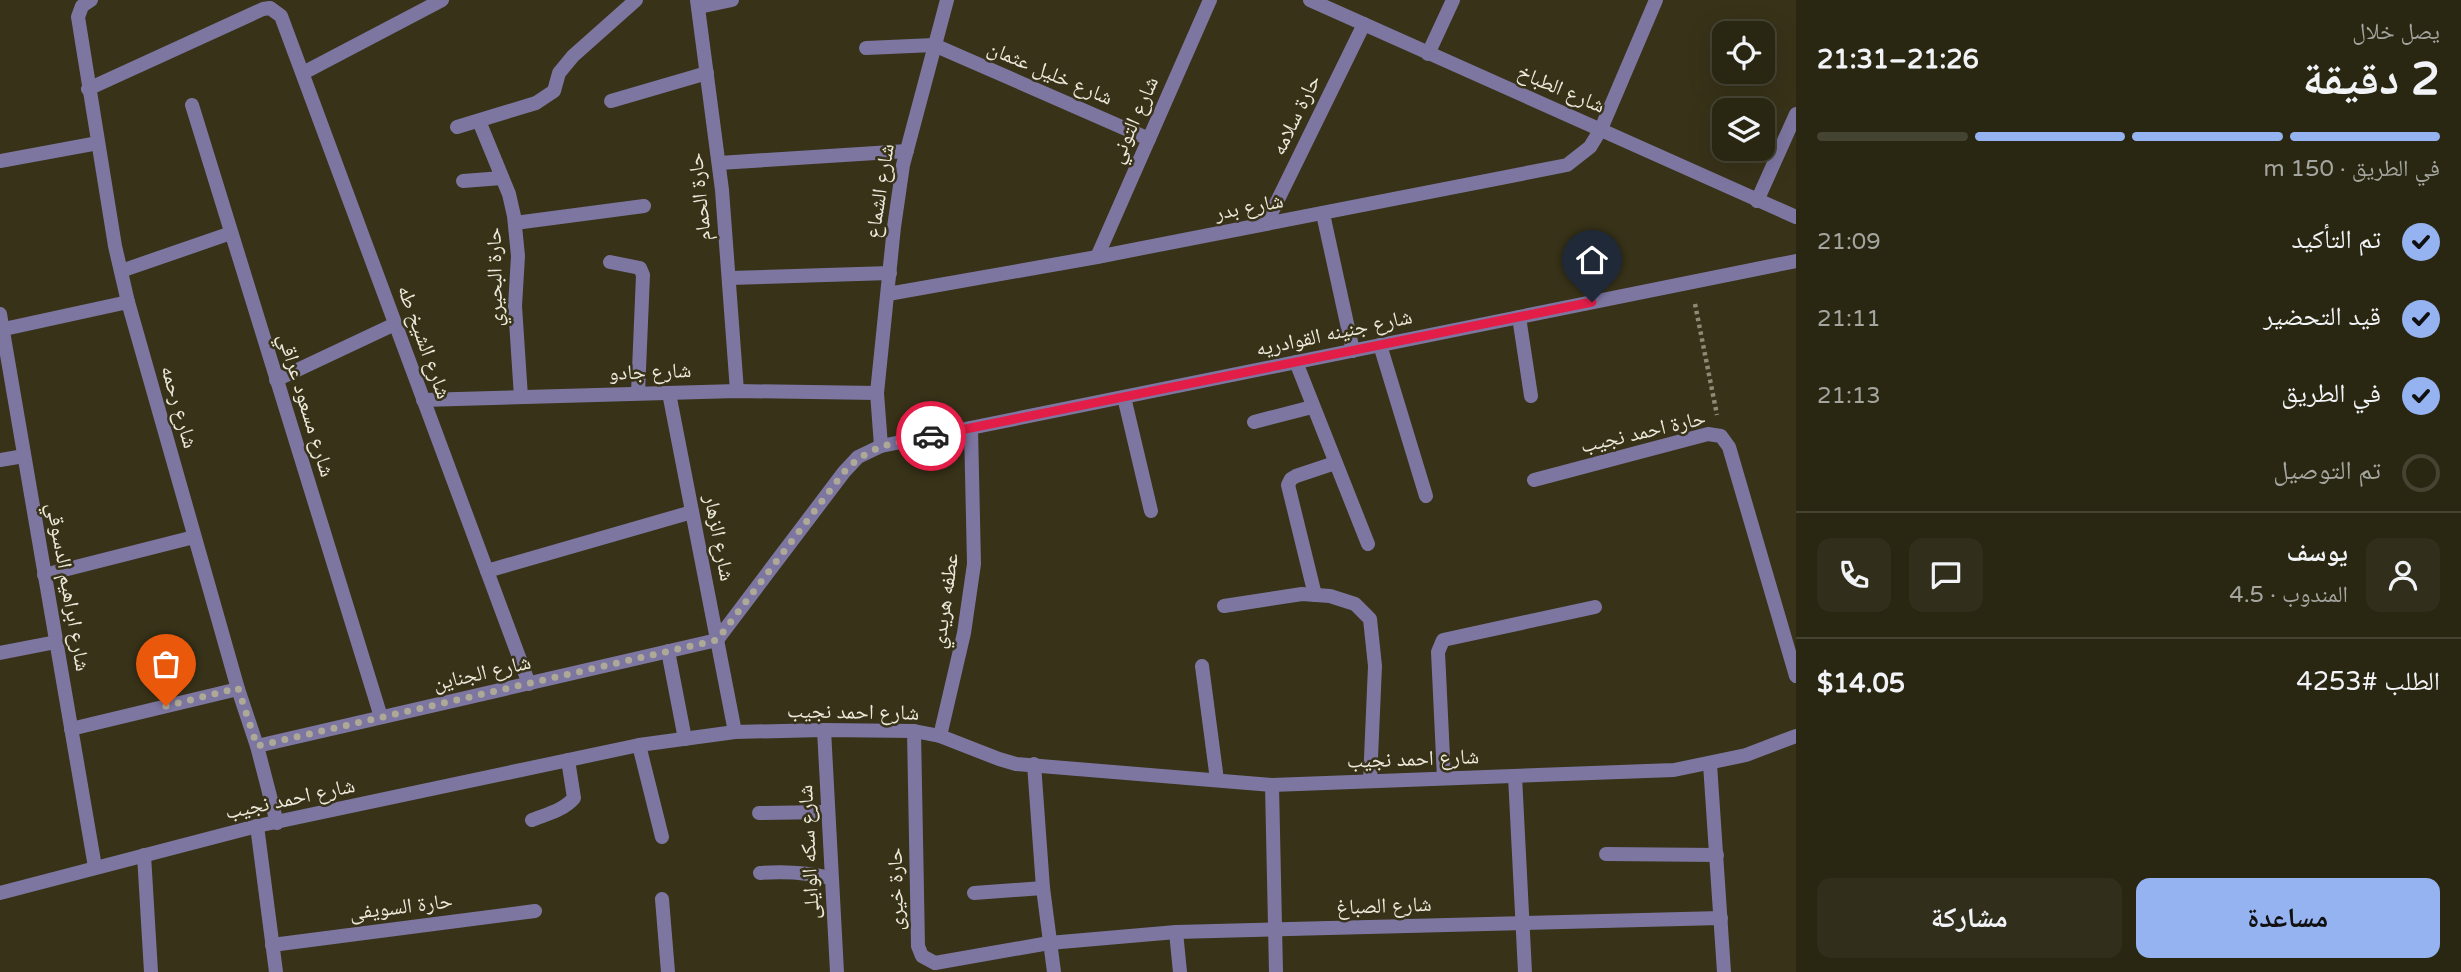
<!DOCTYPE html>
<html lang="ar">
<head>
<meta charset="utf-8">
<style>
  :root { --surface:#292612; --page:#312e1b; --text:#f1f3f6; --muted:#a5a59f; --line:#454332; --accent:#95b2f1 }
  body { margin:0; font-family:"Varela Round","Noto Naskh Arabic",sans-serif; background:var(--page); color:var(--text); direction:rtl; height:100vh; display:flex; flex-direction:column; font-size:26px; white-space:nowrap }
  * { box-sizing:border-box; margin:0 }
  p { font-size:23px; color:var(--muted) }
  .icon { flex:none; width:38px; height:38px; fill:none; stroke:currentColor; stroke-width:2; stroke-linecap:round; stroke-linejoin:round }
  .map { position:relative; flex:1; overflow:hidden; direction:ltr }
  .drawer { display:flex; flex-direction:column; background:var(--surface); width:665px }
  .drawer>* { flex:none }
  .fabs { position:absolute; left:1712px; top:21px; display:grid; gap:14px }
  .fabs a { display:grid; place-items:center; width:63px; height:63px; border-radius:14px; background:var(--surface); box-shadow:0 7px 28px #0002,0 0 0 2px var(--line); font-size:35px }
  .pin { position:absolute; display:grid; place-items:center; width:60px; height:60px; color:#fff; margin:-72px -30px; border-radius:50% 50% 50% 0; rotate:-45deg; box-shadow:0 0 7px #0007 }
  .pin .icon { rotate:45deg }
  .courier { position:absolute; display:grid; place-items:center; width:70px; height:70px; margin:-35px; border:5px solid #e11d48; border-radius:50%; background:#fff; color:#222; box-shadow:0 2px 9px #0007 }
  .summary em { font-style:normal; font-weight:700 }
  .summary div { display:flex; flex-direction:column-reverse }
  .summary { display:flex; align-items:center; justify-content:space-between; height:119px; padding:0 21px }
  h1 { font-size:46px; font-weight:700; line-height:52px }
  .bar { display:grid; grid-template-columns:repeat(4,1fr); gap:10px 7px; align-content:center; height:84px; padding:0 21px }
  .bar i { height:9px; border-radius:5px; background:var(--line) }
  .bar .selected { background:var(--accent) }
  .bar p { grid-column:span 4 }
  .line { display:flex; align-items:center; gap:18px; padding:0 21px; border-top:2px solid var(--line) }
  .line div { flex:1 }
  .round { display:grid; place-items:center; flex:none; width:74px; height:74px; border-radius:14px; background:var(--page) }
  ol { padding:0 21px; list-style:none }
  li { display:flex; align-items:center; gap:21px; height:77px }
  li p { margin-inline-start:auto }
  li .icon { padding:7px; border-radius:50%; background:var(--accent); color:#111; stroke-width:4 }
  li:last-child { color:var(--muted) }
  li i { width:38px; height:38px; border:4px solid var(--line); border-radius:50% }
  .primary-button { display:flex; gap:14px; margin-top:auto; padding:14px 21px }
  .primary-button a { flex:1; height:80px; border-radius:14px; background:var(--accent); color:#111; font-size:28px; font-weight:700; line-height:80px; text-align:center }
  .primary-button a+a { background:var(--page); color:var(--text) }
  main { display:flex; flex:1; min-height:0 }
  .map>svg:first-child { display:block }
</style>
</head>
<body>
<main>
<section class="drawer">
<div class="summary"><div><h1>2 دقيقة</h1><p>يصل خلال</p></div><em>21:26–21:31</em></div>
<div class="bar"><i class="selected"></i><i class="selected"></i><i class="selected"></i><i></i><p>في الطريق · 150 m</p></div>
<ol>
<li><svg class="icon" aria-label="check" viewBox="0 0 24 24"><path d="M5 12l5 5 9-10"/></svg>تم التأكيد<p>21:09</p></li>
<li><svg class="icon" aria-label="check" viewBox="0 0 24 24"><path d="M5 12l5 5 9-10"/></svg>قيد التحضير<p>21:11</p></li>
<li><svg class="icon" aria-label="check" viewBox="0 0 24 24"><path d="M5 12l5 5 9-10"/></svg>في الطريق<p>21:13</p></li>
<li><i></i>تم التوصيل</li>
</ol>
<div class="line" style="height:126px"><a class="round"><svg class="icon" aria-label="person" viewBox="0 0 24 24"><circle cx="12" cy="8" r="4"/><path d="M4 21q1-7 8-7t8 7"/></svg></a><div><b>يوسف</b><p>المندوب · 4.5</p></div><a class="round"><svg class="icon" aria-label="chat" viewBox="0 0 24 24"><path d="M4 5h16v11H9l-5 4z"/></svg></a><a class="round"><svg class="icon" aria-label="phone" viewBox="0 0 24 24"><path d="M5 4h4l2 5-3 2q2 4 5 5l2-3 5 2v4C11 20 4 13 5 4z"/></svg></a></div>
<div class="line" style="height:91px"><div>الطلب #4253</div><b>$14.05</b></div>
<div class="primary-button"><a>مساعدة</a><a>مشاركة</a></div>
</section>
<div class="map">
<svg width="1796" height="972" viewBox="0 0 1796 972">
  <rect width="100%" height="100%" fill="#373218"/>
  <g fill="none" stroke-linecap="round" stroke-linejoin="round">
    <path stroke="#8e8a75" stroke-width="4.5" stroke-dasharray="3.5 3.5" stroke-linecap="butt" d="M1695,304L1717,415"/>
    <g stroke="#7d76a1" stroke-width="14">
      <path d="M91,0L82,6L78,17L115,246L128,302L238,689L257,746L277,823"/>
      <path d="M697,0L722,190L737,391"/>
      <path d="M1310,0L1796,217"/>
      <path d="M699,7L732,0"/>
      <path d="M866,48L934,45L1149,139"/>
      <path d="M1428,54L1453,0"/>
      <path d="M303,73L442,0"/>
      <path d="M88,89L263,9L270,8L281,16L529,684"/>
      <path d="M611,101L707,73"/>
      <path d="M192,105L381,717"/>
      <path d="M479,121L509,194L514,216L518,256L515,306L521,397"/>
      <path d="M457,127L536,103L554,91L559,73L573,56L636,0"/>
      <path d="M0,161L98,143"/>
      <path d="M719,163L907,151"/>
      <path d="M463,181L502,178"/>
      <path d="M1757,201L1796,114"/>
      <path d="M1323,214L1353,351"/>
      <path d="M515,223L644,206"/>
      <path d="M1266,224L1364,24"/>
      <path d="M1097,257L1210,0"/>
      <path d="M610,262L640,268L643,275L638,393"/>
      <path d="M121,271L231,233"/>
      <path d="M729,278L890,273"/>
      <path d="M888,294L1097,257L1567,165L1590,147L1601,129L1656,0"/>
      <path d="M0,314L95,867"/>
      <path d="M1519,317L1531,396"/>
      <path d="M0,330L128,302"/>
      <path d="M1380,345L1426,496"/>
      <path d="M1296,362L1368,544"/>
      <path d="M276,380L395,324"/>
      <path d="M669,393L735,732"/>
      <path d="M1124,397L1151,511"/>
      <path d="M423,400L737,391L877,393"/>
      <path d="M1254,422L1312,407"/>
      <path d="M881,446L877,393L894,227L903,165L947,0"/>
      <path d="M0,460L24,456"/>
      <path d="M1534,480L1708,434L1721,436L1729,447L1796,676"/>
      <path d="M487,571L692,512"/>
      <path d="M44,575L194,537"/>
      <path d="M1315,595L1288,485L1291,479L1296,476L1335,463"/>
      <path d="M1224,606L1302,594L1330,596L1355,604L1370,619L1375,666L1370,781"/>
      <path d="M668,651L685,739"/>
      <path d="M0,653L56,642"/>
      <path d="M1202,666L1217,780"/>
      <path d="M71,729L238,689"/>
      <path d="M824,730L837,972"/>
      <path d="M914,731L918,946L922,956L935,963L1049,943L1176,932L1721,918"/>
      <path d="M940,736L964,633L974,564L971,428"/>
      <path d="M639,745L662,837"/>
      <path d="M257,746L717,640L844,472L858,457L881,446L1796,261"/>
      <path d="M1034,764L1043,888L1054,972"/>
      <path d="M1710,764L1724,972"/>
      <path d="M1515,776L1525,972"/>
      <path d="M1444,778L1438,652L1443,640L1595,607"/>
      <path d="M1272,785L1276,972"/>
      <path d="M759,813L827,812"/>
      <path d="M532,820C547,814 564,810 574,798L568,760"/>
      <path d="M257,826L276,972"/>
      <path d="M1606,854L1717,855"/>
      <path d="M144,855L151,972"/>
      <path d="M760,873C785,871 806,872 831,878"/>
      <path d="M0,893L257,826L639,745L735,732L824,730L914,731L940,736L999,759L1016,764L1272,785L1674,770L1746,755L1796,736"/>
      <path d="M974,893L1043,888"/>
      <path d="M662,899L668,972"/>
      <path d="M1176,932L1180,972"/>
      <path d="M272,945L535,911"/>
    </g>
  </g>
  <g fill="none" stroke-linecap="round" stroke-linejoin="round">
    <path stroke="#ada996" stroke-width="7" stroke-dasharray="0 12.6" d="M166,706L238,688L257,746L717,640L844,472C870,444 895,443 931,436"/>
    <path stroke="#e11d48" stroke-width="9" d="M931,436L1592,302"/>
  </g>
  <g text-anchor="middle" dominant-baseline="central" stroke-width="5" stroke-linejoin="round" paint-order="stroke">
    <g font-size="21" fill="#ece9da" stroke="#373218">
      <text transform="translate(1050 73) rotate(23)">شارع خليل عثمان</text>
      <text transform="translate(1561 89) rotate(23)">شارع الطباخ</text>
      <text transform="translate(1296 115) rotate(-64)">حارة سلامه</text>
      <text transform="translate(1134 120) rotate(-66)">شارع التوني</text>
      <text transform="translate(880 191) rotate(-81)">شارع الشماع</text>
      <text transform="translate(700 197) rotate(-96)">حارة الحمام</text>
      <text transform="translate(1249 207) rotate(-11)">شارع بدر</text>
      <text transform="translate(495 277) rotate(-91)">حارة البحيري</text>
      <text transform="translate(1334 333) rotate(-12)">شارع جنينه القوادريه</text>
      <text transform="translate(424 342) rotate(70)">شارع الشيخ طه</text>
      <text transform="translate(650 372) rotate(-2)">شارع جادو</text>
      <text transform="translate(306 405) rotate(73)">شارع مسعود عراقي</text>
      <text transform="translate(179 407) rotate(74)">شارع رحمه</text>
      <text transform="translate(1643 432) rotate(-13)">حارة احمد نجيب</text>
      <text transform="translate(719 538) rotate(79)">شارع الزهار</text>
      <text transform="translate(68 587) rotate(80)">شارع ابراهيم الدسوقي</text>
      <text transform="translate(945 601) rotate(-82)">عطفه هريدي</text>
      <text transform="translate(482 673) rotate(-13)">شارع الجناين</text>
      <text transform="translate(853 712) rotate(1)">شارع احمد نجيب</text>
      <text transform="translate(1413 759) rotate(-2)">شارع احمد نجيب</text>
      <text transform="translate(290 799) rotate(-12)">شارع احمد نجيب</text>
      <text transform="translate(809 852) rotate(-93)">شارع سكه الوايلى</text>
      <text transform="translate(896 889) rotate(-91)">حارة خيرى</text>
      <text transform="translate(1384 906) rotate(-2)">شارع الصباغ</text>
      <text transform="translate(401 907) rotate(-7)">حارة السويفى</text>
    </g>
  </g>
</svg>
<div class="fabs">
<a><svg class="icon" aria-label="locate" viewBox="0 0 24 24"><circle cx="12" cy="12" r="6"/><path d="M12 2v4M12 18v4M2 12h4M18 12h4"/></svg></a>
<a><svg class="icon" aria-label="layers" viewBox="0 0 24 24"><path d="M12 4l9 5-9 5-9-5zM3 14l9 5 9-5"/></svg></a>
</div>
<div class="pin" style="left:166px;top:706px;background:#ea580c"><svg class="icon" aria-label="bag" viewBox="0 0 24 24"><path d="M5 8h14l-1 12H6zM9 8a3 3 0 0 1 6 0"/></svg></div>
<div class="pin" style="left:1592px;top:302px;background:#1f2937"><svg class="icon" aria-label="home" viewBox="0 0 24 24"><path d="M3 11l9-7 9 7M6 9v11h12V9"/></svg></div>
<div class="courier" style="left:931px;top:436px"><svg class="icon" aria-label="car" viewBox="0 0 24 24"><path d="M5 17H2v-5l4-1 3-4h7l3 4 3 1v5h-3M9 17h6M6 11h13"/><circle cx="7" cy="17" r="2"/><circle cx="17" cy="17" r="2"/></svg></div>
</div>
</main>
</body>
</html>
